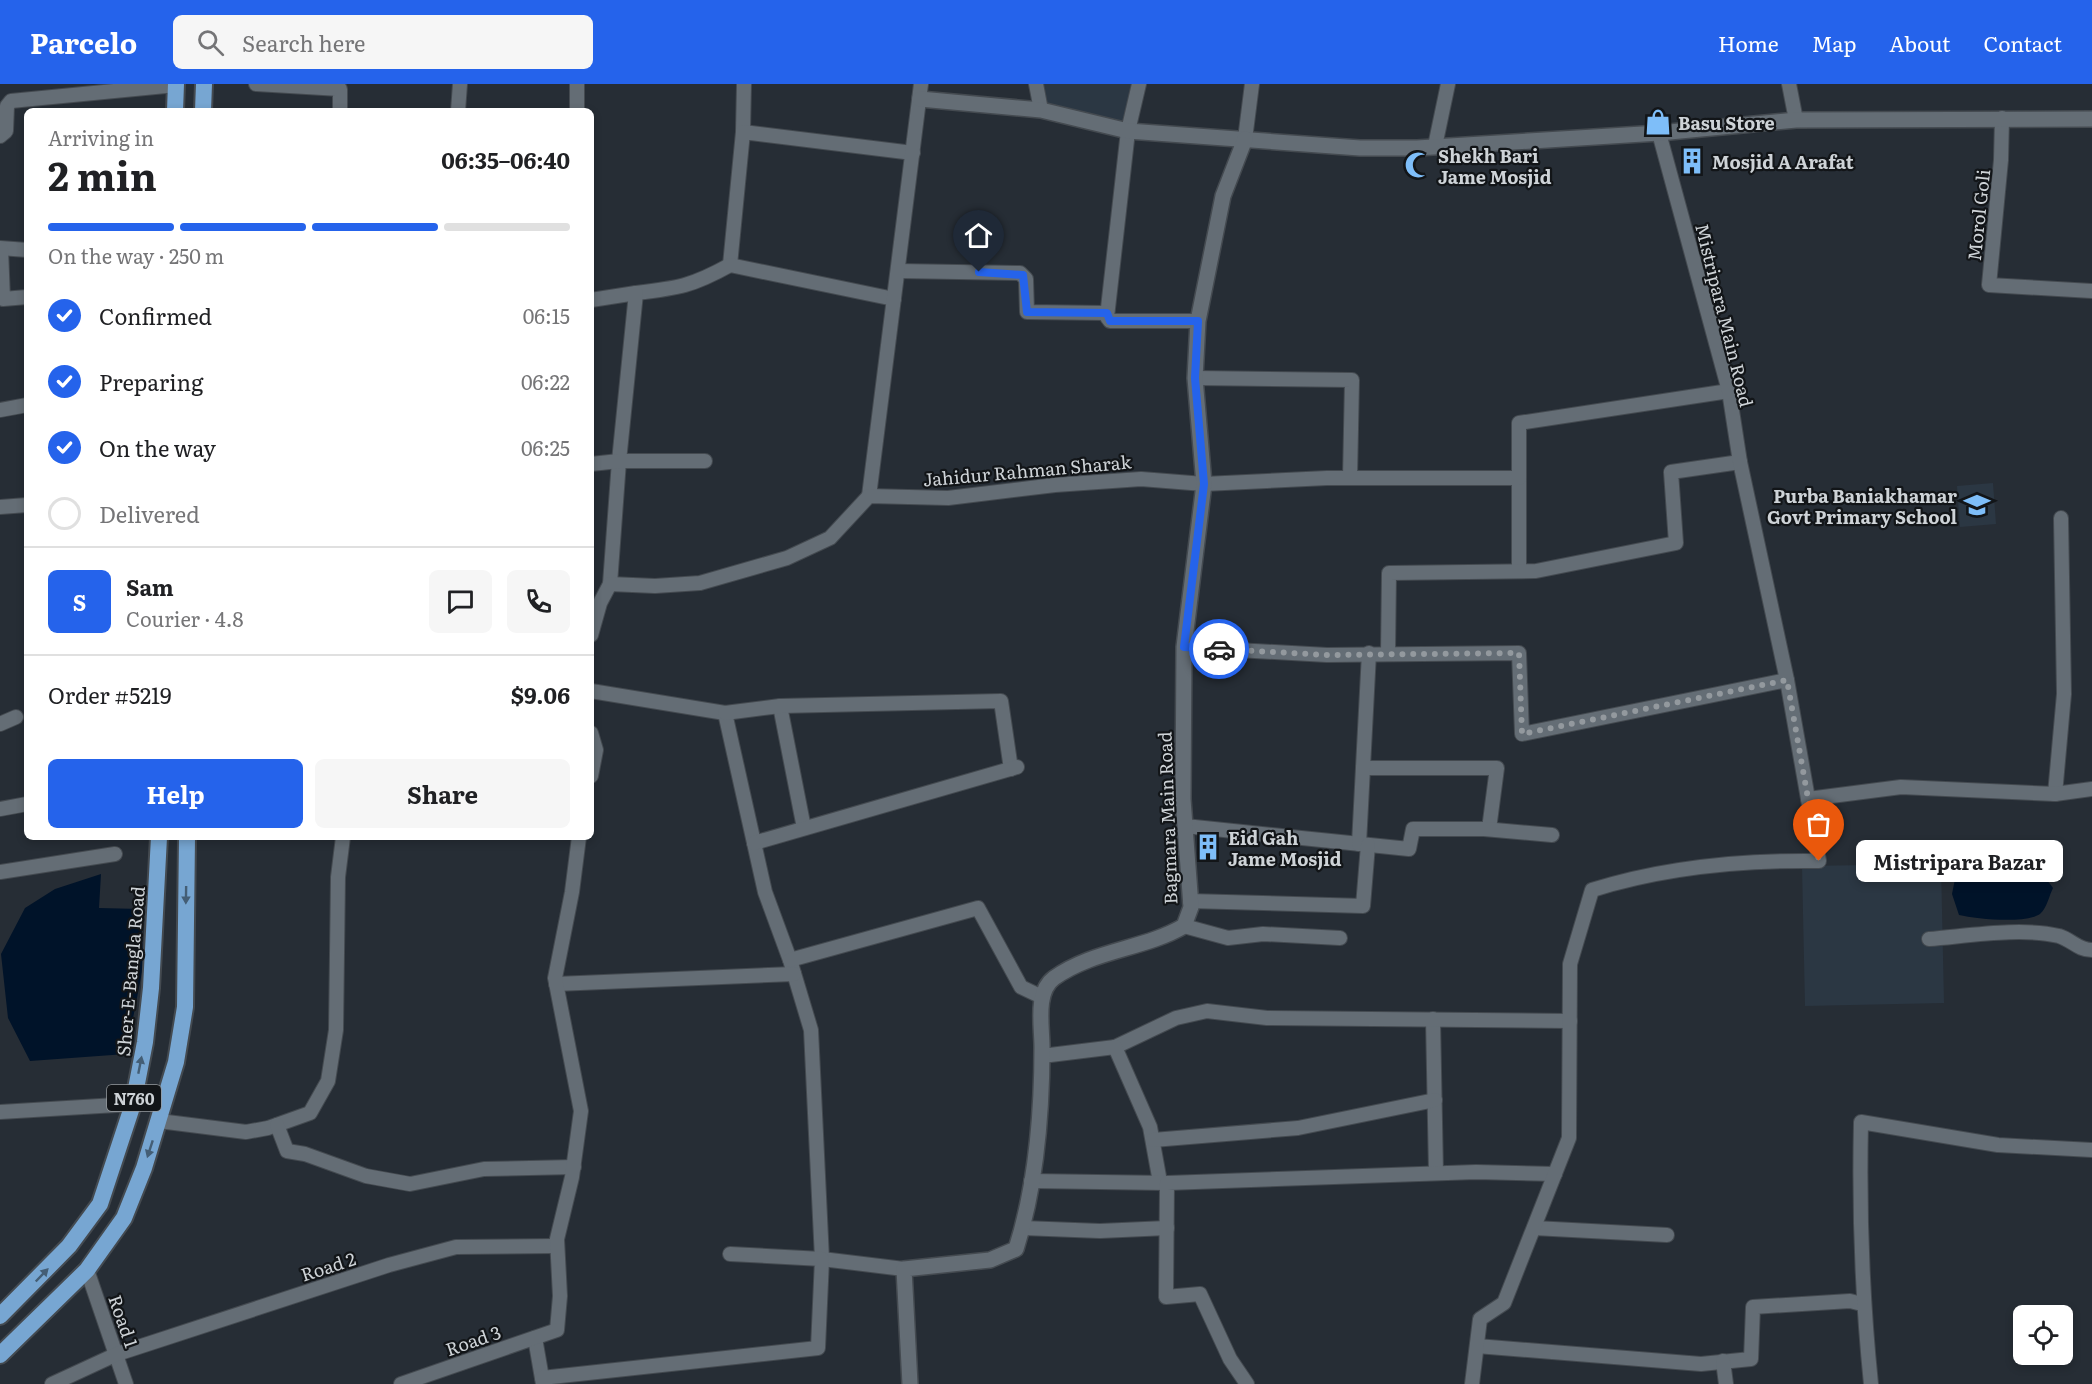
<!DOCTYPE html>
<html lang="en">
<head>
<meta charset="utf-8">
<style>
  :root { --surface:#fff; --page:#f6f6f6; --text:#202124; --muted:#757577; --line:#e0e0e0; --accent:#2563eb }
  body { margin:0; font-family:Literata,serif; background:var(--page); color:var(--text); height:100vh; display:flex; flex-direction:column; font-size:22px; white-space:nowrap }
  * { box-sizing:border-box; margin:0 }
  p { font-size:20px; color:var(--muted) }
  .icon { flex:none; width:33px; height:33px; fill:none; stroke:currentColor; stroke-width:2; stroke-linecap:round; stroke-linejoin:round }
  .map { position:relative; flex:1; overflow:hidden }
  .panel { position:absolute; left:24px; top:24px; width:570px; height:732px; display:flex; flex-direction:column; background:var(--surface); border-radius:9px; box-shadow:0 3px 9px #0003 }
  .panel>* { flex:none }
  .tools { position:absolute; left:2013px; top:1221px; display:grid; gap:12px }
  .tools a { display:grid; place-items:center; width:60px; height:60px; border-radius:9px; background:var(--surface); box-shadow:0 3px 9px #0003; font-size:30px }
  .pin { position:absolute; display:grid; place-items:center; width:51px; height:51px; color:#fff; margin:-62px -26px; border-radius:50% 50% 50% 0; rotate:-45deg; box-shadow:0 0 6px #0007 }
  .pin .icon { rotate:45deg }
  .courier { position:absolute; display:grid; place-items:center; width:60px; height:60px; margin:-30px; border:4px solid #2563eb; border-radius:50%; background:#fff; color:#222; box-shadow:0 2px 8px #0007 }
  .bubble { position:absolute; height:42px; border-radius:9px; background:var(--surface); box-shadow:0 3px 9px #0003; font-size:20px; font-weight:700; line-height:42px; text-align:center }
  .summary em { font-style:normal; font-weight:700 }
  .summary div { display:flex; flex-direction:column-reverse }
  .summary { display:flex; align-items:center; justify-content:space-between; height:102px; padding:0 24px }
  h1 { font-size:39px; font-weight:700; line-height:45px }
  .bar { display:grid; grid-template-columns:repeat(4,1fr); gap:9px 6px; align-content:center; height:72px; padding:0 24px }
  .bar i { height:8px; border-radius:4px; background:var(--line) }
  .bar .on { background:var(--accent) }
  .bar p { grid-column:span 4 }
  .line { display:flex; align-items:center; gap:15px; padding:0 24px; border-top:2px solid var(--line) }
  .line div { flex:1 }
  .round { display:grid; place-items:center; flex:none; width:63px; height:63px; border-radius:9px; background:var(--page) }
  ol { padding:0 24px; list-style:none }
  li { display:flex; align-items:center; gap:18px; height:66px }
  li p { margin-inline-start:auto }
  li .icon { padding:6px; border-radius:50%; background:var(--accent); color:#fff; stroke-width:4 }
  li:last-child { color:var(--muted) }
  li i { width:33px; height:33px; border:3px solid var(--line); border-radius:50% }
  .button { display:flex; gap:12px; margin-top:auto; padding:12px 24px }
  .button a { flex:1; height:69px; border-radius:9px; background:var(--accent); color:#fff; font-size:24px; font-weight:700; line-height:69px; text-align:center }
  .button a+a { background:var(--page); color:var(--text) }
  header { display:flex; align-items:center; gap:36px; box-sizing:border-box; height:84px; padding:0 30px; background:var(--accent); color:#fff }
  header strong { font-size:28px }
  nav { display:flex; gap:33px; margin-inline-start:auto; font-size:21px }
  .search { width:420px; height:54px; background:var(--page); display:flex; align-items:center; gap:15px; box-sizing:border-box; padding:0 21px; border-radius:9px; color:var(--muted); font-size:22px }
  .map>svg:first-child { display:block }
</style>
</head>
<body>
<header>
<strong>Parcelo</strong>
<div class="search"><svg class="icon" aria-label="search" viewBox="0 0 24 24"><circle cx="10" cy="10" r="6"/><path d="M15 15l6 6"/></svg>Search here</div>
<nav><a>Home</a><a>Map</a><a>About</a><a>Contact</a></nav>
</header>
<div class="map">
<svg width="2092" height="1300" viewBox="0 0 2092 1300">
  <rect width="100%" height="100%" fill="#262d35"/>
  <g fill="#2b3743">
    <path d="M1043,0H1134L1127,38L1043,21Z"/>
    <path d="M1993,399L1996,440L1960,443L1957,402Z"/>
    <path d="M1941,780L1944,919L1805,922L1802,782Z"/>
  </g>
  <g fill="#001329">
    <path d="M2008,780C2027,782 2042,787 2053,804C2049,812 2047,824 2040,830C2025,840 1976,835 1959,831L1952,810L1956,790L1969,784Z"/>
    <path d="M101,790L99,824L141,825L143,883L126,970L30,977L8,934L1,870L25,824L55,805Z"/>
  </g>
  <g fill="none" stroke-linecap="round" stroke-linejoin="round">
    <g stroke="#444a50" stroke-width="16">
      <g id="minor">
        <path d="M256,0L340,5V27"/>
        <path d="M1036,0L1041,26"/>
        <path d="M1139,0L1128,47L1107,233L1110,237H1198"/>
        <path d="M1789,0L1796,36"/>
        <path d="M458,27L460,0"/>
        <path d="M577,27V0"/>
        <path d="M2002,34L2001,76L1989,201L2092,207"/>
        <path d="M743,48L744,0"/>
        <path d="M0,52L6,47L7,22L11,17L176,1"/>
        <path d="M1245,55L1252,0"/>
        <path d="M1435,62L1448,0"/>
        <path d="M0,164L27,166"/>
        <path d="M1,165L3,215L27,213"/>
        <path d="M730,181L743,48L913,69"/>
        <path d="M898,187L1020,189L1026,195L1027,228L1107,229"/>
        <path d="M636,209C679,204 692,202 730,181L894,215"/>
        <path d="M591,216L636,209L619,377L610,500"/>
        <path d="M1195,294L1352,296L1350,394"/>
        <path d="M0,326L27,321"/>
        <path d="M591,380L619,377H705"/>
        <path d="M869,412L921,0"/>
        <path d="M0,423L27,421"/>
        <path d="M1519,487V394"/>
        <path d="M591,551L600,519L610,500L655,502L700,499L787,474L830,454L869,412L948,414L1055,401L1141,395L1204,400L1327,394H1519V339L1729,307"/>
        <path d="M1184,563L1327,571L1519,569L1522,650L1787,596"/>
        <path d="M1388,570L1389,489L1536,487L1676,459L1671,388L1740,378"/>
        <path d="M591,607L725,629L765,808L790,876L811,946L822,1175L904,1185"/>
        <path d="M780,622L804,744"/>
        <path d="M725,629L780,622L1001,617L1011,685"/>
        <path d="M0,640L16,633"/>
        <path d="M591,649L596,666L591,692"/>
        <path d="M1363,684H1497L1489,745"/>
        <path d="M2055,710L2064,610L2061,434"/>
        <path d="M1808,715L1901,703L2055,710L2092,705"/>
        <path d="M0,725L27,720"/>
        <path d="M1185,742L1409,765L1413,745H1484L1552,751"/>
        <path d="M754,759L1017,683"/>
        <path d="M1359,760L1369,569"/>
        <path d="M0,788L115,770"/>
        <path d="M1190,817L1363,822L1368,761"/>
        <path d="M1184,842L1228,854L1263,850L1340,854"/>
        <path d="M1929,855C1968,852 2021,843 2059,852C2072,856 2078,866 2092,866"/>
        <path d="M790,876L978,824L1021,903L1042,913"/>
        <path d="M556,900L794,890"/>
        <path d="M1433,935L1436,1089"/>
        <path d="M1115,963L1176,934L1207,927L1267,934L1570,937"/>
        <path d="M1042,972L1115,963L1150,1043L1160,1098"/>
        <path d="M0,1028L133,1020"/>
        <path d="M159,1037L246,1048L268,1044L310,1029L328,997L336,946L338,793L343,753"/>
        <path d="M277,1041L287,1067L305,1070L366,1092L410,1100L484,1085L574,1083"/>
        <path d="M1153,1056L1298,1044L1435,1016"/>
        <path d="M1031,1097L1167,1099"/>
        <path d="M1023,1144L1100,1147L1167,1144"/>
        <path d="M1534,1144L1667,1151"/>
        <path d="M87,1186L126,1300"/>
        <path d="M535,1254L543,1300"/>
        <path d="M1477,1262L1701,1280L1751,1275L1753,1223L1850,1217L1862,1220"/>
        <path d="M1723,1277L1726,1300"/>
        <path d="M542,1294L818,1264L822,1175L730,1170"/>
        <path d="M52,1300L117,1270L389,1181L456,1163L557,1162"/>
        <path d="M401,1300L557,1246L560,1212L557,1155L572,1093L581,1027L555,894L572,808L579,753"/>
        <path d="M1247,1300L1230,1275L1200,1210L1166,1213L1167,1099L1476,1088L1555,1090"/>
        <path d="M1472,1300L1480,1235L1504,1219L1569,1054L1570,880L1592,806C1665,783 1743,776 1819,777L1787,596L1740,378L1729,307L1659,49"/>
        <path d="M1871,1300C1862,1212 1859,1126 1861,1038L1998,1061L2092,1066"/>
      </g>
    </g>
    <g stroke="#444a50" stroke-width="18">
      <g id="tertiary">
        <path d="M920,15L1041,26L1128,47L1360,64H1417L1659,49L1796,36L2092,35"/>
        <path d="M910,1300L904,1185L990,1176L1016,1165C1036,1102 1042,1029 1042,963C1042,942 1035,908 1054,894C1093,866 1145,865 1184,842L1191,823L1183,715L1184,563L1204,400L1195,294L1198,237L1223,112L1245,55"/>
      </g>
    </g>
    <g stroke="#444a50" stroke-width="20">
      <g id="trunk">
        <path d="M175,27L176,0"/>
        <path d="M203,27L204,0"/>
        <path d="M0,1232L69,1162L100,1120L133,1020L145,958L151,904L159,753"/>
        <path d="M0,1271L87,1186L124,1134L144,1084L176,978L185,923L187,753"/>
      </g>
    </g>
    <use href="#minor" stroke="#646d75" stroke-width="14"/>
    <use href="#tertiary" stroke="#646d75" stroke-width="15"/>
    <use href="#trunk" stroke="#77a6d2" stroke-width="16"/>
  </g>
  <defs><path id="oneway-solid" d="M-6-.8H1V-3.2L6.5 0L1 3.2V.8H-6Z" transform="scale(1.5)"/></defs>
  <g fill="#445e75">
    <use href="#oneway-solid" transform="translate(186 811) rotate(91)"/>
    <use href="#oneway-solid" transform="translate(140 981) rotate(-79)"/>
    <use href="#oneway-solid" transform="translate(150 1065) rotate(108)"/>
    <use href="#oneway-solid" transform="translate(42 1191) rotate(-46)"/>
  </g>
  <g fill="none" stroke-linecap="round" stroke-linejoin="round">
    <path stroke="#93999e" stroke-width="6" stroke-dasharray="0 10.8" d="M1219,565L1327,571L1519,569L1522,650L1787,596L1819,777"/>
    <path stroke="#2563eb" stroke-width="8" d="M979,188L1023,191L1027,228L1107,229L1110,237H1198L1195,294L1204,400L1184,563L1219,565"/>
  </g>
  <defs>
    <g id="shop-bare" transform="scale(2.07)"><path d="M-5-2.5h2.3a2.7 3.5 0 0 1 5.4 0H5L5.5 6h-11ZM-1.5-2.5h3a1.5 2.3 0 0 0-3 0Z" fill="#7ebef9" stroke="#121518" stroke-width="2.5" paint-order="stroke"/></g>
    <g id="building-bare" transform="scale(2.07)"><path d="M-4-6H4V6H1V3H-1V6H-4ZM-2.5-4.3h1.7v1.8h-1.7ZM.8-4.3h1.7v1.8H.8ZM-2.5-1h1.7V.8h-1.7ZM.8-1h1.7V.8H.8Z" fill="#7ebef9" stroke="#121518" stroke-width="2.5" paint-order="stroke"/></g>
    <g id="mosque-bare" transform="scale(2.07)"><path d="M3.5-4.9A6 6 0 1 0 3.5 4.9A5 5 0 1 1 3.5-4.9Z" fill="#7ebef9" stroke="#121518" stroke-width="2.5" paint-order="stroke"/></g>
    <g id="school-bare" transform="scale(2.07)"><path d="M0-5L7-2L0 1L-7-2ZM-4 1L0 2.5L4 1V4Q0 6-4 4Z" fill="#7ebef9" stroke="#121518" stroke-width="2.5" paint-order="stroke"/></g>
  </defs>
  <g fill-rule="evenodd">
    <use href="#shop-bare" x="1658" y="38"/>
    <use href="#building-bare" x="1692" y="77"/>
    <use href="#mosque-bare" x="1418" y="81"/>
    <use href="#school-bare" x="1977" y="421"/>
    <use href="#building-bare" x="1208" y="763"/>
  </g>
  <g text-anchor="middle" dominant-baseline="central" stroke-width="4.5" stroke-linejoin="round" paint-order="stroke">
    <rect fill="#121518" stroke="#969a9e" stroke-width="1.5" x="107" y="1001" width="54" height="26" rx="4.5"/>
    <g font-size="16" font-weight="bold" fill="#ced3d7">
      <text x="134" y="1014">N760</text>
    </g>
    <g font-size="18" font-weight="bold" fill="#ced3d7" stroke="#121518" text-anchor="start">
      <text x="1678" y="38">Basu Store</text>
      <text x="1438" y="71">Shekh Bari<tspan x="1438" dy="21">Jame Mosjid</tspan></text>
      <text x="1712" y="77">Mosjid A Arafat</text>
      <text x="1957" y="411" text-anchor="end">Purba Baniakhamar<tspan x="1957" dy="21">Govt Primary School</tspan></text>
      <text x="1228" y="753">Eid Gah<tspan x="1228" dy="21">Jame Mosjid</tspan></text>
    </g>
    <g font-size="18" fill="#ced3d7" stroke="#121518">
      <text transform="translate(1978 131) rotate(-84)">Morol Goli</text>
      <text transform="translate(1725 231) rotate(76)">Mistripara Main Road</text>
      <text transform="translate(1027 386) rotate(-5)">Jahidur Rahman Sharak</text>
      <text transform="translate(1167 734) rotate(-92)">Bagmara Main Road</text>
      <text transform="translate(130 887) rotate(-85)">Sher-E-Bangla Road</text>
      <text transform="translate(328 1182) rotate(-18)">Road 2</text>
      <text transform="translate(124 1237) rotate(71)">Road 1</text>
      <text transform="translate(473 1256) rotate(-19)">Road 3</text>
    </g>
  </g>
</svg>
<div class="tools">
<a><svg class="icon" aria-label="locate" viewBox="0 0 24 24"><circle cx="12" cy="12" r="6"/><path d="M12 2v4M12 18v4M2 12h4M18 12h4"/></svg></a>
</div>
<div class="pin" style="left:1819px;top:777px;background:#ea580c"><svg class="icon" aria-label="bag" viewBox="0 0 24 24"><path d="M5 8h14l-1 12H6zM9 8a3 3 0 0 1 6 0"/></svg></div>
<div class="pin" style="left:979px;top:188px;background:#1f2937"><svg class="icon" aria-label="home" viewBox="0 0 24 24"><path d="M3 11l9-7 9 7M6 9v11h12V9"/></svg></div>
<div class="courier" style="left:1219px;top:565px"><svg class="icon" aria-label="car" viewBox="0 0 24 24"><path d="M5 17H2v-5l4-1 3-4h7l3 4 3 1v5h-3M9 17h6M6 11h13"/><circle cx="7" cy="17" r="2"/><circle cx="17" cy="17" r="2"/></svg></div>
<div class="bubble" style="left:1856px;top:756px;width:207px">Mistripara Bazar</div>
<section class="panel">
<div class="summary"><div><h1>2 min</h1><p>Arriving in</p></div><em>06:35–06:40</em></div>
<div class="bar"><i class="on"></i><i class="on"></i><i class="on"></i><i></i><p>On the way · 250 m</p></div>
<ol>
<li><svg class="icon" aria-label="check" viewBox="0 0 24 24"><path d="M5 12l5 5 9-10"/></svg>Confirmed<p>06:15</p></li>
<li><svg class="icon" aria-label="check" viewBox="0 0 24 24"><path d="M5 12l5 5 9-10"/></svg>Preparing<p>06:22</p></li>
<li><svg class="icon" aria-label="check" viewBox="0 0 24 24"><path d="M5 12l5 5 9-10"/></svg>On the way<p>06:25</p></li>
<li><i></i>Delivered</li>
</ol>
<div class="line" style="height:108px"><b class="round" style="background:var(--accent);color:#fff">S</b><div><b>Sam</b><p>Courier · 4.8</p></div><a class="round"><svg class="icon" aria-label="chat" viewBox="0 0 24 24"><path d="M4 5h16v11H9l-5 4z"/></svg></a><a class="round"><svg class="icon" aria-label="phone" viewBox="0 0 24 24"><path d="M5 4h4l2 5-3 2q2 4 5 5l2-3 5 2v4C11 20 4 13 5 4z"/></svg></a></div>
<div class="line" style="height:78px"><div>Order #5219</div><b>$9.06</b></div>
<div class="button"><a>Help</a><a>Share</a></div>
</section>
</div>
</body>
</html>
